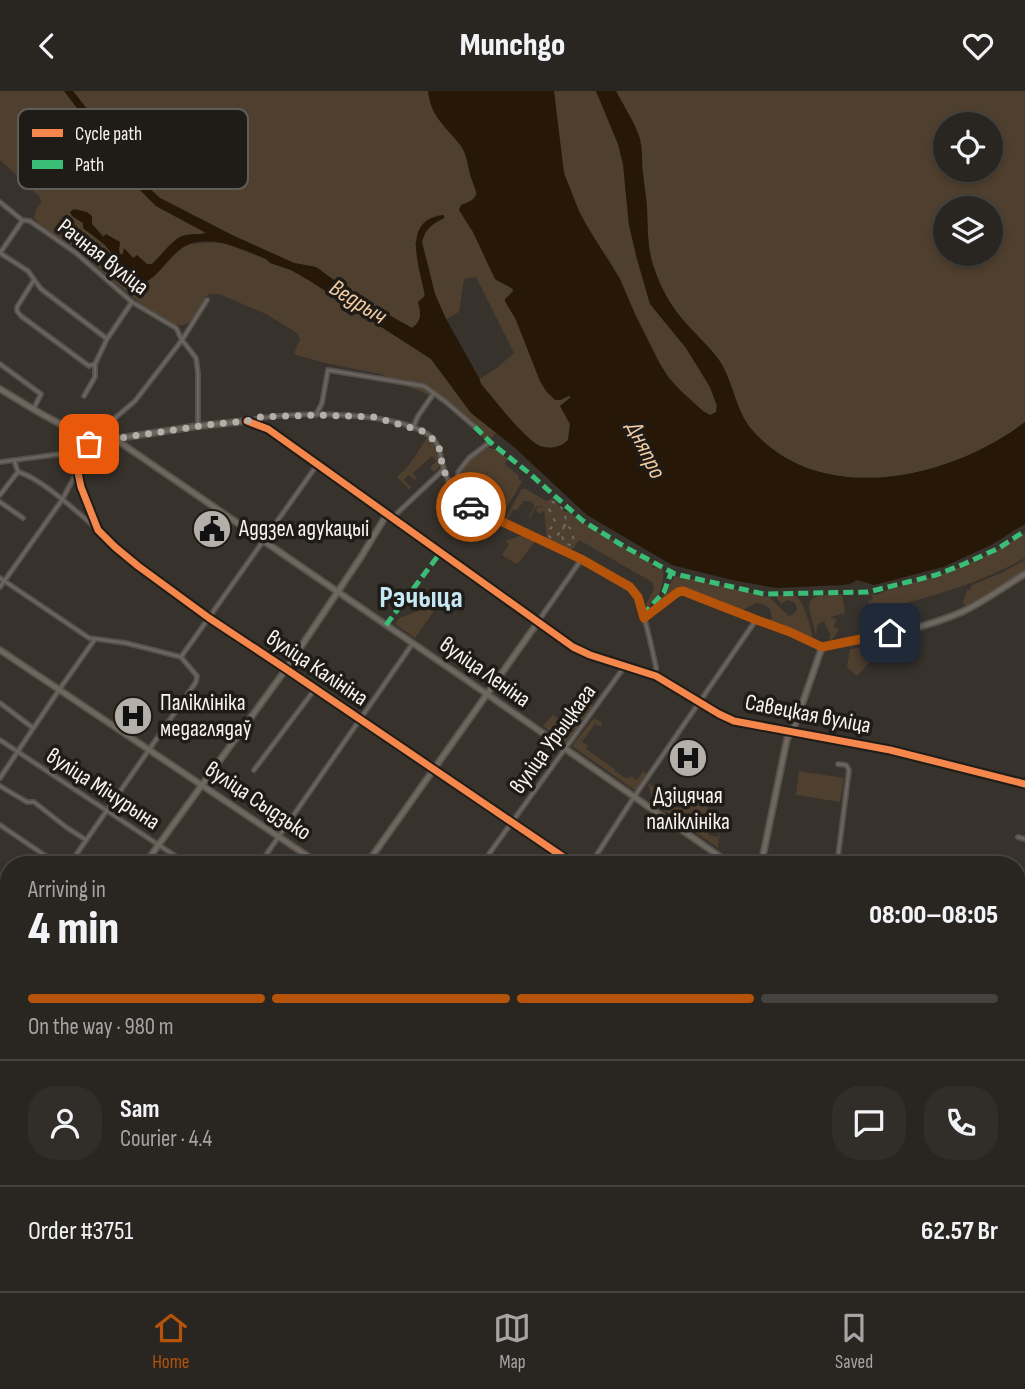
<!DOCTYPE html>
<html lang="en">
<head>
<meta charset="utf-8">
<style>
  :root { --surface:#292621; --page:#312e2a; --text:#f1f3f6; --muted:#a5a5a5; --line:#45433f; --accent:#b45309 }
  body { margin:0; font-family:"Sofia Sans Condensed",sans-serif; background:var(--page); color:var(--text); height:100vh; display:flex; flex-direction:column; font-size:26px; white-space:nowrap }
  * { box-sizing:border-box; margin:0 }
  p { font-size:23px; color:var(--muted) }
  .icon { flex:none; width:38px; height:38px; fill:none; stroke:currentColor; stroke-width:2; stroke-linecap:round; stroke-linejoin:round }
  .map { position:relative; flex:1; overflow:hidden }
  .sheet { position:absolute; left:0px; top:765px; width:1026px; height:436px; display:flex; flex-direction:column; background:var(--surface); border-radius:28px 28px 0 0; box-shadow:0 4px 10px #0003,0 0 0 2px var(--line) }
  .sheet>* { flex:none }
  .tools { position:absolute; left:933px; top:21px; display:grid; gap:14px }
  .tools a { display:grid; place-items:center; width:70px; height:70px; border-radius:50%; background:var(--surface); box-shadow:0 4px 10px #0003,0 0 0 2px var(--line); font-size:35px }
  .pin { position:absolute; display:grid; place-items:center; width:60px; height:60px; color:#fff; margin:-30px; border-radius:14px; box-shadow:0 4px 10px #0006 }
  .courier { position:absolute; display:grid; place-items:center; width:70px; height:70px; margin:-35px; border:5px solid #b45309; border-radius:50%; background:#fff; color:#222; box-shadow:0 2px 9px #0007 }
  .overview em { font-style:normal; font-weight:800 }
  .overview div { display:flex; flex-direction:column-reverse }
  .overview { display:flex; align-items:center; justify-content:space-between; height:119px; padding:0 28px }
  h1 { font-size:46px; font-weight:800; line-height:52px }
  .bar { display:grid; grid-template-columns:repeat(4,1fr); gap:10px 7px; align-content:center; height:84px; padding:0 28px }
  .bar i { height:9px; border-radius:5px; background:var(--line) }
  .bar .selected { background:var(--accent) }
  .bar p { grid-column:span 4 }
  .line { display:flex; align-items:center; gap:18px; padding:0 28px; border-top:2px solid var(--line) }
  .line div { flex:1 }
  .round { display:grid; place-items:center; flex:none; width:74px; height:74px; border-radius:28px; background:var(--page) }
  header { display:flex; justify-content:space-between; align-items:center; height:91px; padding:0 28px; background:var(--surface); font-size:32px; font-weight:800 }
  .tab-bar { display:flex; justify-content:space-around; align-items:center; height:98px; border-top:2px solid var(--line); background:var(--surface); font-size:19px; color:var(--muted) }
  .tab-bar a { display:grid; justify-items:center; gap:4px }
  .tab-bar .selected { color:var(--accent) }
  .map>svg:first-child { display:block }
</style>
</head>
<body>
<header><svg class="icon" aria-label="back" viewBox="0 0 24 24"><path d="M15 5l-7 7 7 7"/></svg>Munchgo<svg class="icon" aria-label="heart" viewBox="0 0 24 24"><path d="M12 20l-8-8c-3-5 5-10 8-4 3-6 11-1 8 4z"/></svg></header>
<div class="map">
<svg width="1025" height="1200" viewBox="0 0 1025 1200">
  <rect width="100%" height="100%" fill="#37322c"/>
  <g fill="#4f3f2e" fill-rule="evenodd">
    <path d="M0,0H64L140,99L156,115L207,142L180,145L152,173C140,174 132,166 124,158L123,163H120C118,158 94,134 88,131C83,129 77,127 72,125L83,132V137L105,154L122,175L142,191L145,192L177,161L187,153L222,151L266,168L270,172L291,179L310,190L431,268L471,322L496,342L490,349H485L440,309L380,283L329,273L296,264L294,262L300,248L297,242L266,223L219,203H210L206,205C200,214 194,232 183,234C161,237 97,174 78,159C64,149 46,140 34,127L35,121L41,111L40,106L0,69Z"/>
    <path d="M73,0H428C433,29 446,33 461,55C467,64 468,77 471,87C473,92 475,97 477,102L471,110L461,114L459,119L473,141L495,188L513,198L505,210L516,228L540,290L560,309L569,305L571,306L560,315L570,333L568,349C561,357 548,359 538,354C521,344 495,309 481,293L479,288L494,279L514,262L476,186L464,188L459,221L446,228L435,203L422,151C425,138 432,133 444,127L438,124L415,152C419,174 435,221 412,237L361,208L316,176L294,172L232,144L160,107L148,96Z"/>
    <path d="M554,0H596L618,53L623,73L629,135L637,168L650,213L686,257L710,296L717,315L716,321L710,324C660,298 636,222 612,174C608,167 602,160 597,152C584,131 572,109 565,85C558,58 557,28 554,0Z"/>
    <path d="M616,0H1025V331C952,387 823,418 753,340C735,320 734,291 719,269C709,255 695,243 684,230C669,213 660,195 653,174C647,154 648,132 646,111C645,100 644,90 643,79C642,72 643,65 641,58C637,37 626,19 616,0ZM945,33H990V79H945ZM945,117H990V163H945Z"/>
    <path d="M427,347C438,354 439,362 441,374L434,381L431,378V375L437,370L432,365L413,382L417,387L415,389L408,384L404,389L411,396L410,399L397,386L409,374Z"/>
    <path d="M487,356L497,359L508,368L505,373L518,384L519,388L522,391L501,426L500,424V410L497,409V415L494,414L493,416L496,418L495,423L491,424L486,422V418C481,415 473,413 469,410C461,404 460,390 459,381L470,368Z"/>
    <path d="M522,398H526L546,410L553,407L565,421L567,420L582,431L654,473L652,476L654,477L656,474L663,479C665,495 657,512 643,519L654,498L652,491L579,449L574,457L569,459L547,448L544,420L539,423L536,419L539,416L543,417L542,415L536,416L529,428L528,427L534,417V413L529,410H524L517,419H513L507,431L504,429Z"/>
    <path d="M1025,442V467C976,494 931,506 877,519V518L868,517L869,509L873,508L871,503L877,504L884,500C937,486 979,472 1025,442Z"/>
    <path d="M522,444L533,447L535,450L520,470L516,473L502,464L509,453L505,450Z"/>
    <path d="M1025,469V482L966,516L963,511L967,499H970L972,494L1001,482Z"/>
    <path d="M678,485L769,506L789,525L794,523L797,518L795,512L788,509L781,513L776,506L777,505C782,505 791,503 795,505C803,507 812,539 813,548L784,536L783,533L760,528L770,529L772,527L770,518L764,514L756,512L741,520L684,498H681L648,522L660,510L674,487Z"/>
    <path d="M842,503L845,522L831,526L837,529L833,535L839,539L831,550L829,546L831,545L824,530L817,534L816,544C807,507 801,505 842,503Z"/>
    <path d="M433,515L436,517L415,547L395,533L399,527Z"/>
    <path d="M887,553L857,585L847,576L850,558Z"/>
    <path d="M584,609L593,615L566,652L543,635L553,624L568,634L566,637L570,639C575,636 581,625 583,620L579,617Z"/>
    <path d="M594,627L601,631L602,634L601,636L595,633L582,651L588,655L586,658L615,678V680L625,687H629L631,685L637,689L643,680L645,681L646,684L636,700L572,655Z"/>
    <path d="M799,680L844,687L840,711L796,704Z"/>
    <path d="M648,692L655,697L652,702L656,698L654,704C662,711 671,717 682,717L683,713L690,715L693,705L714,702L716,708H709L705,732V735L709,736L708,744L718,746L720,740L718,757L654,713Z"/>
    <path d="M0,1108L9,1115V1192H49L43,1200H0Z"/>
  </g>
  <path fill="#261706" d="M64,0H73L148,96L160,107L232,144L294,172L316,176L360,208L412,237C422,230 421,222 418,211L425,205C420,177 400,128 444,124V127C432,133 425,138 422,151L435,203L446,228L479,287L481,293C495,309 521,344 538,354C548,359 561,357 568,349L570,333L560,315L571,306L569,305L560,309H555L546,300L540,290L516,229L505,210V208L513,201V198L495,188L473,141L459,119L461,114C483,106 476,103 471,86C468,76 467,63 461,55C452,43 441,34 434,21C430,14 429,7 428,0H554L564,82L579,120L587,135L620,188L635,223L660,273L668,286L681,300L703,320L710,324L716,321L717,315L710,296L686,257L650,213L637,168L629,134L623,73L618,53L596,0H616C624,16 635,31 640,48C642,56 642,65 642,74C643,88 646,102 647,116C648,136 647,155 653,174C660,195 669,213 684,230C695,243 709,255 719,269C734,291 735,320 753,340C823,418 952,387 1025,331V433L991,454L943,476L874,494L857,489L850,493L843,494L776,497L732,489L672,474L587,424L514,356L471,322L431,268L310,190L291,179L270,172L266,168C239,157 202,138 177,161C165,172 158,185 144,192L142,191L122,175L105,154L83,137V132L72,125L70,121L74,118L87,121L92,125V133L103,146L106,143L120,151L119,159L120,163H123L124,157L133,167L137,164L147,173H152C161,165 171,149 183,145C191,142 199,144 206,142L156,115L140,99Z"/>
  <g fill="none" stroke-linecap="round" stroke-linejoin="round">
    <g stroke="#55514c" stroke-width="6">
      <g id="street">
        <path d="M0,111L22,129L30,130L76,162L132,211L176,237L182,249L196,267L198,282V335"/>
        <path d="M0,162L28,180L41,198L106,247"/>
        <path d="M0,162L22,130"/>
        <path d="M34,189L17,216V220L21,225L89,275L95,273L107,248L132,211"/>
        <path d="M0,273L41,303L34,317"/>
        <path d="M84,305L95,286V273"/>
        <path d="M316,324L322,312L328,279L424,295L446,311L475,336"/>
        <path d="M248,330C284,319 411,319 435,350C440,357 441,367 443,375C447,392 458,408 473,417C488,426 505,433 521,440C550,454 579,467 607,483C616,488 628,492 634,500C643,512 652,559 656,576V585"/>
        <path d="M413,337L418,325L434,302"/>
        <path d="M68,362L72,364L76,372L81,396L98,439L115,456L138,475L209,527L286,578L575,774"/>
        <path d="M14,369L18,381C41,387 77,421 96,437"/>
        <path d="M0,371L83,360"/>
        <path d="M0,404L17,382"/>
        <path d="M0,411L23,427"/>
        <path d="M469,415L459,393L458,381L469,367L490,351"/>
        <path d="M392,427L443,379"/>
        <path d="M0,487L89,547L126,552L181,566"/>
        <path d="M0,496L62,409L78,379L83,360L101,339L135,310L182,249L207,209"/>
        <path d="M644,527L678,501L683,500C729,518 777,534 822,556"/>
        <path d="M539,529L581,469"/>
        <path d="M0,612L33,637"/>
        <path d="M0,649L189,774"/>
        <path d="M254,679L315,598"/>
        <path d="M0,687L59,599L95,548"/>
        <path d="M0,695L27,711H34L66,736L86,749"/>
        <path d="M0,734L59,774"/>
        <path d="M1018,746L1025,748"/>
        <path d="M69,774L196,591L197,585L181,566L317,374"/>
        <path d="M259,774L413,552"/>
        <path d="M481,774L625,575"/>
        <path d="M590,774L634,706L756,529"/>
        <path d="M837,774L849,679L846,674L838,673"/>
        <path d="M0,817L9,823"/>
        <path d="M1017,856L1025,859"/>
        <path d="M1017,858L1025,829"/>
        <path d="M0,871L9,859"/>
        <path d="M0,907L9,913"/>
        <path d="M1017,920L1025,925"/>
        <path d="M0,996L9,1002"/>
        <path d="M1017,1159L1025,1157"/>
        <path d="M401,1192L417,1200"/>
        <path d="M546,1192L559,1200"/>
        <path d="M615,1192L627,1200"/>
        <path d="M681,1192L695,1200"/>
        <path d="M741,1192L753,1200"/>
        <path d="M776,1192L779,1200"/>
        <path d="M920,1192L929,1200"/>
        <path d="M178,1200L184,1192"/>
        <path d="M240,1200L245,1192"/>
        <path d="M299,1200L304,1192"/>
        <path d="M336,1200L341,1192"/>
        <path d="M375,1200L380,1192"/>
        <path d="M412,1200L417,1192"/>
        <path d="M451,1200L454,1192"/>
      </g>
    </g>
    <g stroke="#55514c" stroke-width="8">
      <g id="secondary">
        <path d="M0,298C34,318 79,351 120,347L198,335L247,330L268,338L573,556L590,564L656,585L719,623L734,630L890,659L1025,693"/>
        <path d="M115,348L481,599L732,774"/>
        <path d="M0,559L321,774"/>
        <path d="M144,774L286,578L361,466L387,423"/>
        <path d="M366,774L538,531"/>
        <path d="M761,774L787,648L795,634L822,556C869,547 920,540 964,520C985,510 1005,495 1025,483"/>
        <path d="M0,969L9,962"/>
        <path d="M1017,976L1025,985"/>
        <path d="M1017,1028L1025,1008"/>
        <path d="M818,1192L821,1200"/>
        <path d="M50,1200L55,1192"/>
        <path d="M610,1200L613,1192"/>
        <path d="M935,1200L941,1192"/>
      </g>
    </g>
    <use href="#street" stroke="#6c645e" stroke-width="2.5"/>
    <use href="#secondary" stroke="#6f675d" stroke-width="4.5"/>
    <path stroke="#6f6963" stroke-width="2" stroke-dasharray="3.5 7" stroke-linecap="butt" d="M566,434H565C559,438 560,447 551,447L548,444L549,439L556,432L549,418L552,411L557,412C571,426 564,429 562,445L565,453L571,454L574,449L570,437L566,434"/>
    <g stroke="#3abd76" stroke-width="5" stroke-dasharray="10 5" stroke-linecap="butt">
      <path d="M475,336L490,351L529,382L583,430L625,456L675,483L764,503L868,501L936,484L964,473L999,457L1025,440"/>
      <path d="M643,524L664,501L671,482"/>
      <path d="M386,534L441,461"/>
    </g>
    <g stroke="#1f1b16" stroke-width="11">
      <g id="cycleway">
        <path d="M247,330L268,338L573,556L590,564L656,585L719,623L734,630L890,659L1025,693"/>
        <path d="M68,362L72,364L76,372L81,396L98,439L115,456L138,475L209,527L286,578L575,774"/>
      </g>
    </g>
    <use href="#cycleway" stroke="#f5874c" stroke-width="7"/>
  </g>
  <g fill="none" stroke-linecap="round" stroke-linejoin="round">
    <path stroke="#b5afa9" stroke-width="7" stroke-dasharray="0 12.6" d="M89,353L95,346L120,347L214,333L247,330L260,326L316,324L374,326L422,340L434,349L439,356L443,378L455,402L463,411L471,416"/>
    <path stroke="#b45309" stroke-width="9" d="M471,416L581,468L630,496L638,506L644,527L678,501L683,500L757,529L790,541L822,556L890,542"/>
  </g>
  <defs>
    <g id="civic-disc" transform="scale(2.0125)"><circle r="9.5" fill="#b5afa9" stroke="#1f1b16"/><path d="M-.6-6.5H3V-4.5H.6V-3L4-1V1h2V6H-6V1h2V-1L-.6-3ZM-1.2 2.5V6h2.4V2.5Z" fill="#111"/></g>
    <g id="hospital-disc" transform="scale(2.0125)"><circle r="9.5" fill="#b5afa9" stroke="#1f1b16"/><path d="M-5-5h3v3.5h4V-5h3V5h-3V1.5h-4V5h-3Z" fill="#111"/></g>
  </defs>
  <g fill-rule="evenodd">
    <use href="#civic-disc" x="212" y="438"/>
    <use href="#hospital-disc" x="133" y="625"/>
    <use href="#hospital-disc" x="688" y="667"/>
  </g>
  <g text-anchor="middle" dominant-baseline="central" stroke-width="7" stroke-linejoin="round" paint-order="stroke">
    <g font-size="23" fill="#f9f3ed" stroke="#1f1b16">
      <text transform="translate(103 166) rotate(38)">Рачная вуліца</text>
      <text transform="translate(317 577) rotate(34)">вуліца Калініна</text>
      <text transform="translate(485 581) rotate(35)">вуліца Леніна</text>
      <text transform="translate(808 623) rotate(11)">Савецкая вуліца</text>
      <text transform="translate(553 648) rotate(-54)">вуліца Урыцкага</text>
      <text transform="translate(103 698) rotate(33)">вуліца Мічурына</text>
      <text transform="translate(258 710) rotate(34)">вуліца Сыдзько</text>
    </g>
    <g font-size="23" fill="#f9f3ed" stroke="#1f1b16" text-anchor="start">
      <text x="239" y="438">Аддзел адукацыі</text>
      <text x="160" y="612">Паліклініка<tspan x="160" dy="26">медаглядаў</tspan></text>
      <text x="688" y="705" text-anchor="middle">Дзіцячая<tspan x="688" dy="26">паліклініка</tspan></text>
    </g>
    <g font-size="24" font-style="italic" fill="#f3cba1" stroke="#1f1b16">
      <text transform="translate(358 211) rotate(32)">Ведрыч</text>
      <text transform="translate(646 359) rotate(64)">Дняпро</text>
    </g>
    <g font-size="30" font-weight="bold" fill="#c6e8f5" stroke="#1f1b16">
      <text x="421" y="507">Рэчыца</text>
    </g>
  </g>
  <rect x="18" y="18" width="230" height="80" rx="10" fill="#1f1b16" stroke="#605c56" stroke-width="2"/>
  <rect x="32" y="38" width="31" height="8" fill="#f5874c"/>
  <rect x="32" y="69" width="31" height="9" fill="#3abd76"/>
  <g font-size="19" fill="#f9f3ed">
    <text x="75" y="49">Cycle path</text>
    <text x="75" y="80">Path</text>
  </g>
</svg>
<div class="tools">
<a><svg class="icon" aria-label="locate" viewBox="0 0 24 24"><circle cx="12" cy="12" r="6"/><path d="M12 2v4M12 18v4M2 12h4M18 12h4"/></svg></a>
<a><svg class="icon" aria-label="layers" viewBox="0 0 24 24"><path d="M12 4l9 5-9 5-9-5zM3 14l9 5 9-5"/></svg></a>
</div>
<div class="pin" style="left:89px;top:353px;background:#ea580c"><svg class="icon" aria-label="bag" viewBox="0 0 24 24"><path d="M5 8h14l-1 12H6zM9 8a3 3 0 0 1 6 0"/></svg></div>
<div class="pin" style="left:890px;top:542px;background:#1f2937"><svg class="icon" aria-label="home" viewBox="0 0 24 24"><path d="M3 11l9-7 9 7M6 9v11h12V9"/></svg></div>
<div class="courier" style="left:471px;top:416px"><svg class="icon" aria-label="car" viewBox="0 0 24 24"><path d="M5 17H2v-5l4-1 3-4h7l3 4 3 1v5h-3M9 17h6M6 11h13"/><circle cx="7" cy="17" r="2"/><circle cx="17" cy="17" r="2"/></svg></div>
<section class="sheet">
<div class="overview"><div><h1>4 min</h1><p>Arriving in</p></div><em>08:00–08:05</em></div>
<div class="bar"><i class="selected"></i><i class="selected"></i><i class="selected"></i><i></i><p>On the way · 980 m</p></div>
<div class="line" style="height:126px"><a class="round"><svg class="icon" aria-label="person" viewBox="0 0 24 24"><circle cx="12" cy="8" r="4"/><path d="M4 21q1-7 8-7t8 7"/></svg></a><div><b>Sam</b><p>Courier · 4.4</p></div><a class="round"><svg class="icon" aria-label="chat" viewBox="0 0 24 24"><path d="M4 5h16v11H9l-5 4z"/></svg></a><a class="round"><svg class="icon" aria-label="phone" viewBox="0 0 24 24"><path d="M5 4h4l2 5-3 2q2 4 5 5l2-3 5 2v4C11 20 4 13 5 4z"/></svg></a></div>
<div class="line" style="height:91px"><div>Order #3751</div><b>62.57 Br</b></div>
</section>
</div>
<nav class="tab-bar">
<a class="selected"><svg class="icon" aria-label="home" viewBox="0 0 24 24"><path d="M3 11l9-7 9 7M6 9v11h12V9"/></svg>Home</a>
<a><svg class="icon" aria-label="map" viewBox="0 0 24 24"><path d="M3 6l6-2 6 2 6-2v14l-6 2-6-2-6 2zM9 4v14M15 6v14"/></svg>Map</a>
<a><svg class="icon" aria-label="saved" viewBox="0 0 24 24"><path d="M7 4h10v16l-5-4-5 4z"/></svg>Saved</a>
</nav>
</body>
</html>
